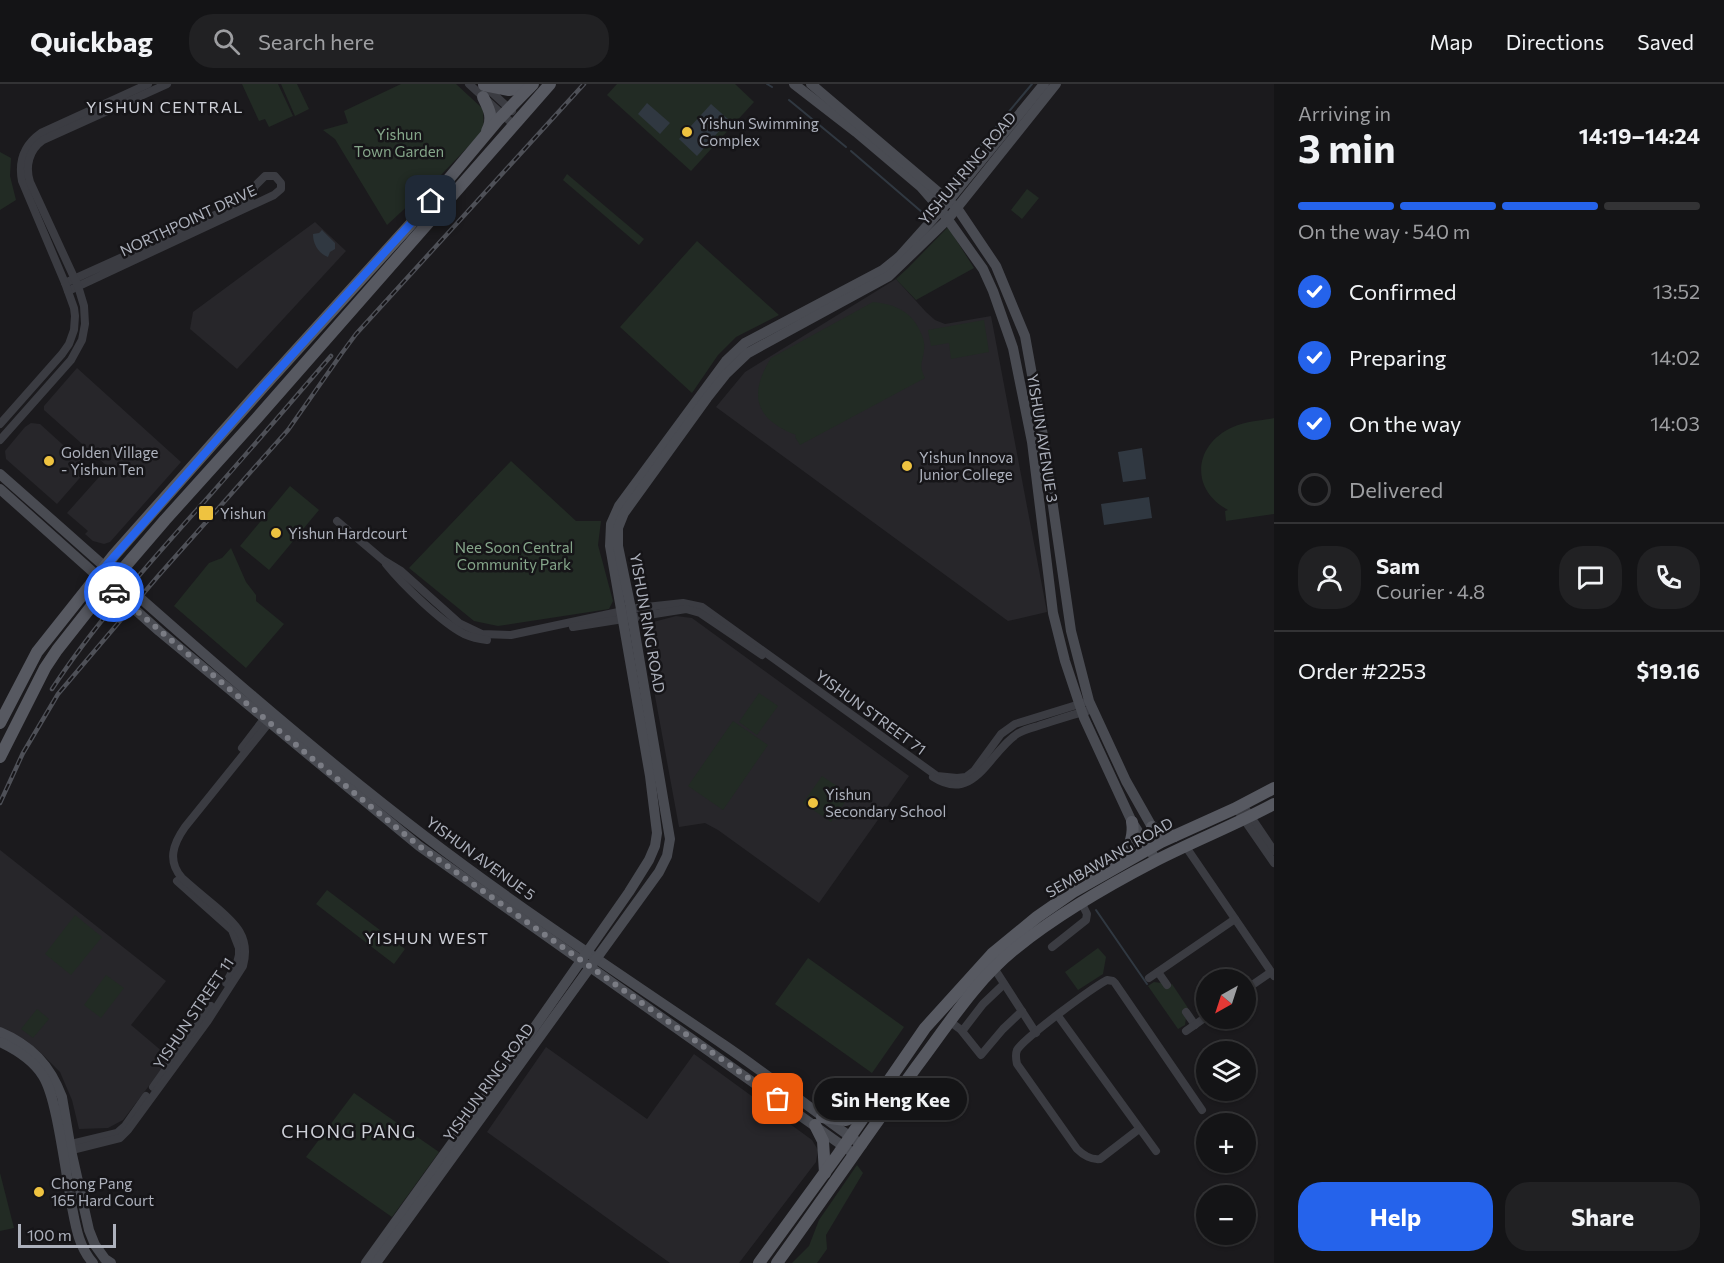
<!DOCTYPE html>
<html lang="en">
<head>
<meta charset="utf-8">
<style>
  :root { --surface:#141416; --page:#212123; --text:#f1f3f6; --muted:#9d9ea1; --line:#333335; --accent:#2563eb }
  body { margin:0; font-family:Commissioner,sans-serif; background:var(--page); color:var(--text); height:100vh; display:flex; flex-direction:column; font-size:22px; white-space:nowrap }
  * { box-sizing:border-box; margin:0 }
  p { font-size:20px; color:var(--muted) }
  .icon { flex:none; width:33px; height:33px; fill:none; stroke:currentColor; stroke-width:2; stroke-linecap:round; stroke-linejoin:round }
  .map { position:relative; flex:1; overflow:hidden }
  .drawer { display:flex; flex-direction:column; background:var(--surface); width:450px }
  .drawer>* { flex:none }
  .needle { width:39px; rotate:219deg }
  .controls { position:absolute; left:1196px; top:885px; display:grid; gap:12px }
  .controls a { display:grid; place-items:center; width:60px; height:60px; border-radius:50%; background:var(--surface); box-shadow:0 2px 4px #0004,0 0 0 2px var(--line); font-size:30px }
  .scale { position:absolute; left:18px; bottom:15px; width:98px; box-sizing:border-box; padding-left:6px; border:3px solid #adb1bc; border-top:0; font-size:16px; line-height:21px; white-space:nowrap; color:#adb1bc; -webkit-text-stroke:4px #161518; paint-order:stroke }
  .pin { position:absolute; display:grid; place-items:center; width:51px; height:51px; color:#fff; margin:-26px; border-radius:12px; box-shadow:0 3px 9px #0006 }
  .courier { position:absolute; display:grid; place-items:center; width:60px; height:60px; margin:-30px; border:4px solid #2563eb; border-radius:50%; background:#fff; color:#222; box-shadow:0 2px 8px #0007 }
  .bubble { position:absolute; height:42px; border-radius:21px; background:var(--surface); box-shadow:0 2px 4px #0004,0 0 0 2px var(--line); font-size:20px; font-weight:700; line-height:42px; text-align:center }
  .summary em { font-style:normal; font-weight:700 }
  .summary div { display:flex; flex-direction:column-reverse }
  .summary { display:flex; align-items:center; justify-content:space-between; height:102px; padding:0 24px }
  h1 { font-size:39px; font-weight:700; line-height:45px }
  .bar { display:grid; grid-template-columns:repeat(4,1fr); gap:9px 6px; align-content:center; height:72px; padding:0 24px }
  .bar i { height:8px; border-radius:4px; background:var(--line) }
  .bar .selected { background:var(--accent) }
  .bar p { grid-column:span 4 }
  .line { display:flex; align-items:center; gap:15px; padding:0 24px; border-top:2px solid var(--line) }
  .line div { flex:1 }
  .round { display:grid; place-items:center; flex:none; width:63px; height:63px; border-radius:24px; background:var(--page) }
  ol { padding:0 24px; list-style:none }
  li { display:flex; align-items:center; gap:18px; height:66px }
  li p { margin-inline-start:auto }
  li .icon { padding:6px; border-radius:50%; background:var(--accent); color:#fff; stroke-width:4 }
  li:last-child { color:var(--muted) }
  li i { width:33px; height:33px; border:3px solid var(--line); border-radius:50% }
  .cta { display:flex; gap:12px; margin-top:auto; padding:12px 24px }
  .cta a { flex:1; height:69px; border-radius:24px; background:var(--accent); color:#fff; font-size:24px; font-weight:700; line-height:69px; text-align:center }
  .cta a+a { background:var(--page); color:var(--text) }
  header { display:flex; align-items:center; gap:36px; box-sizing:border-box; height:84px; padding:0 30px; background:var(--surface); border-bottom:2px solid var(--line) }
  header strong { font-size:28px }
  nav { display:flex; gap:33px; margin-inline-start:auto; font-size:21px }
  .search { width:420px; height:54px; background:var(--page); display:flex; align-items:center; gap:15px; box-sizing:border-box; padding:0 21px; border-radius:24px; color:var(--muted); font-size:22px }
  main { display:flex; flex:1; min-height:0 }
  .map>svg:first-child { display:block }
</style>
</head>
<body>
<header>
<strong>Quickbag</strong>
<div class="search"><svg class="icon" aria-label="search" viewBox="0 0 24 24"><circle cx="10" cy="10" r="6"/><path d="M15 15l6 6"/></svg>Search here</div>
<nav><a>Map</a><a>Directions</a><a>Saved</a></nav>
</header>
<main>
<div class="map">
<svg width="1274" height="1179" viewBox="0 0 1274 1179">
  <rect width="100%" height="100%" fill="#1b1a1d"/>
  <g fill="#27262a">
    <path d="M315,138L346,167L237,285L190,245L193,228Z"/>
    <path d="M896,195L926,228L935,236L945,240L991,232L1047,528L1008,537L716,323L745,288Z"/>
    <path d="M77,284L181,378L110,458L104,460L93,457L85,450L88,447L67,429L108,383L44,326V322Z"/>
    <path d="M31,339L40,340L84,380L85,388L57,420L6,375L5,367L25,343Z"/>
    <path d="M676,532L692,534L909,692L819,819L718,746L705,739L679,743L642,541Z"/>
    <path d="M0,766L166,897L131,941L170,974L123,1036L108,1044L79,1045L72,1016L60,988L41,969L24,955L0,944Z"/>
    <path d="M546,963L647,1035L694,970L812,1056L818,1066L816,1078L739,1179H670L487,1048Z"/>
  </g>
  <g fill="#222b24">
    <path d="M242,0H278L293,32L269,43L265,35L259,37Z"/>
    <path d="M281,0H297L309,25L295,32Z"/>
    <path d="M401,0H456L483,25L484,46L441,91L387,141L335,55L323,46L348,39L344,27Z"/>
    <path d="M617,0H735L754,18L691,87L607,11Z"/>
    <path d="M0,68L11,74L10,92L16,116L0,126Z"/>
    <path d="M567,90L644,155L639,161L563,96Z"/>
    <path d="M1027,105L1039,114L1022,135L1011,126Z"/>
    <path d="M948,143L974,184L916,216L896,195L908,184Z"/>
    <path d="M697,157L779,231L736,253L718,271L692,309L620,243Z"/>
    <path d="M873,218C894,220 911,227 920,247C923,253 925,259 924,266C923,279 918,280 925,294L800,361L795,353L796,351C755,335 748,311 771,274Z"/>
    <path d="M984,236L989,268L951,275L949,259L931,262L928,246Z"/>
    <path d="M1274,334V430L1226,437L1225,427L1228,426C1189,405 1194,360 1233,343C1245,337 1261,337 1274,334Z"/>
    <path d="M511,377L576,437H601L598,461L613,517L609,525L498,542L474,537L409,484Z"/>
    <path d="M290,402L319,426L269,486L240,462Z"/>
    <path d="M231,464L246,498L256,511V517L284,540L246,584L174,522L209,479L222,474Z"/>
    <path d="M759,609L778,622L757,651L739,638Z"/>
    <path d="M733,637L768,661L723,726L688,702Z"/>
    <path d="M822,692L850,711L831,738L803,719Z"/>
    <path d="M327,806L405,865L394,880L316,820Z"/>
    <path d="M75,831L102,853L71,891L45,870Z"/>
    <path d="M1098,864L1106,873L1103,890L1078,906L1065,888Z"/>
    <path d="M808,874L904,943L872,989L775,920Z"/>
    <path d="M106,891L124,904L101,934L84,921Z"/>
    <path d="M1154,898L1162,899L1165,904L1172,900L1188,924L1182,928L1186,934L1185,941L1178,945L1148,902Z"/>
    <path d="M37,925L49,935L33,954L21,945Z"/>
    <path d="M354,1009L439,1068L392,1133L306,1073Z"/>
    <path d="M857,1081L863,1089L826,1151L827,1165L817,1179H792L809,1162L819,1136Z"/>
    <path d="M0,1089L14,1144L0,1147Z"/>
  </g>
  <g fill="#303841">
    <path d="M647,19L670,39L660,50L638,30Z"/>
    <path d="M711,20L729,36L697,72L679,55Z"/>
    <path d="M322,146L335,159V165L330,168L328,173C318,169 313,160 313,150L319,149Z"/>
    <path d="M1142,364L1146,395L1123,398L1118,368Z"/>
    <path d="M1149,413L1152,434L1104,441L1101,420Z"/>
  </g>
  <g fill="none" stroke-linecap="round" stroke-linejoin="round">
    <g stroke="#303841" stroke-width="2">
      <path d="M767,0L772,3"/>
      <path d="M789,16L846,63"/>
      <path d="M851,67L923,129"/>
      <path d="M949,99L1032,0"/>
      <path d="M1096,826L1147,900"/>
    </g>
    <g stroke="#3b3c42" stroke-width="8">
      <path d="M469,0L514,41"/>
      <path d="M486,3L512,27"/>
      <path d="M65,199L246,117L250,114L255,102L265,92H275L281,99V105L274,111L68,207"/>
      <path d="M0,340L62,270L69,260L74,246L75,232L74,224L65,199L22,97C18,76 24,61 41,49L148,0"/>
      <path d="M0,356L71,276L82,256L85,240L84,222L78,202L30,98C25,82 29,66 43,56L167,0"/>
      <path d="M337,437L383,476L401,487L459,539L482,550L511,551L637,524L683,519L702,523L937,692L957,694L966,693L974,687L1001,650L1015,640L1083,619"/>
      <path d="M386,480C402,500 441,538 464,550C471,553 479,555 487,556"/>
      <path d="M573,543L686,525L700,529L762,571"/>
      <path d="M242,664L267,631"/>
      <path d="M933,693C975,720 989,668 1017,650C1023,646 1031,644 1038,642C1054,637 1070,631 1087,627"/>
      <path d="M1243,721L1274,767"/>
      <path d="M1236,724L1274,779"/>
      <path d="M1186,763L1274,892"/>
      <path d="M177,797L232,846L239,864V871L237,879L226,899"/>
      <path d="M1052,863L1086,836L1087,830L1081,818"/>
      <path d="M994,884L1036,949"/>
      <path d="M1158,888L1167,901"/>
      <path d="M1149,894L1235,835"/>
      <path d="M1245,906L1271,888"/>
      <path d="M1186,928L1195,941"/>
      <path d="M1058,932L1156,1067"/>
      <path d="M949,937L960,945L963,946L983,920L1004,900"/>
      <path d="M961,946L981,971L1003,945L1022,927"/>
      <path d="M1186,947L1206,933"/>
      <path d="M153,1003L211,922"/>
      <path d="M1139,1045L1100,1075C1092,1076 1083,1071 1077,1065L1017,980C1016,975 1015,971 1017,966C1024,954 1092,904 1107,896L1113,897L1115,899L1202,1026"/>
      <path d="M67,1061L117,1049L125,1042L146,1012"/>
      <path d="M68,1067L120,1054L128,1046L207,938L243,882C251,853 235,839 215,822C204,813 193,804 182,794C167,777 173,760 185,743L272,635"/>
    </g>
    <g stroke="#494b52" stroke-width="10">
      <path d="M794,0L856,48L921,103L941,126L983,185L993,207L1013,264L1032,358L1053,529L1065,577L1084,634L1132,738L1153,771"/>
      <path d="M811,0L957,124L996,182L1025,252L1042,346L1071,547L1089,617L1126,697L1156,750"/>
      <path d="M0,390C140,513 278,640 426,753C523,827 624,893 724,961C771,993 815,1028 862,1061"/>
      <path d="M0,405L159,547L419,762L850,1067"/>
      <path d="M0,948C31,961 50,981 62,1013L71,1066L89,1146L95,1161L105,1175L111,1179"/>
      <path d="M0,958C17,966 33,976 43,992C51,1005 54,1022 57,1036C63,1065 67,1094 72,1123C76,1144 79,1163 93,1179"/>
      <path d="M366,1179L504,987L629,808L649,776L655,762L657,749L650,692L610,462L611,440L619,422L726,277L745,259L883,186L899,173L941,126L1044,0"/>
      <path d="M376,1179L659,788L667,772L670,755L630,520L618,462V444L624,429L707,314L726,290L748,269L889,192L948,135L1056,0"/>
    </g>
    <g stroke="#575961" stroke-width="12">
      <path d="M484,1L509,6L530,3"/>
      <path d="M483,13C489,25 494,34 487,47"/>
      <path d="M0,639L37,568L114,471L263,303L410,141L499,35L533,0"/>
      <path d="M0,673L45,584L57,566L98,514L165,436L257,334L550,0"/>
      <path d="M1152,743L1162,749L1174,752"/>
      <path d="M1121,780C1127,766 1135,754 1132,738"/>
      <path d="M822,1033L846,1036L867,1028"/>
      <path d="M815,1041L823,1057L825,1089"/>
      <path d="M759,1179L839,1069L925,944L992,870L1037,833L1073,808L1161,758L1234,725L1274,704"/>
      <path d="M777,1179C824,1114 870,1047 917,982C948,941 975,897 1016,864C1058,830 1107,802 1155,777C1194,757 1235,741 1274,720"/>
    </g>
    <g stroke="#4e5057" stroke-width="4.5">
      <g id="rail">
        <path d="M52,605C98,535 155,473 211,410C251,365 291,318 331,272"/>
        <path d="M0,719L23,669L58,610L159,491L288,346L342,269L356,250L584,0"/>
      </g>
    </g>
    <use href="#rail" stroke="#161518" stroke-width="2" stroke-dasharray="7" stroke-linecap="butt"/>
  </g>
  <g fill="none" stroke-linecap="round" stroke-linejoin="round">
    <path stroke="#7a7c84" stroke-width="6" stroke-dasharray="0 10.8" d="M114,508L314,676L419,762L778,1015"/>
    <path stroke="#2563eb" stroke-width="8" d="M114,508L97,492L263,303L431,117"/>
  </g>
  <g fill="#efc340" stroke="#161518" stroke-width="2">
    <circle cx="687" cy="48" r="6"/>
    <circle cx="49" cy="377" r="6"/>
    <circle cx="907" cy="382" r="6"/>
    <rect x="198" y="421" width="16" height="16" rx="3"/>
    <circle cx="276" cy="449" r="6"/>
    <circle cx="813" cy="719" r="6"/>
    <circle cx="39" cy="1108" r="6"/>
  </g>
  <g text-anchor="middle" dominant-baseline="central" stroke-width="5" stroke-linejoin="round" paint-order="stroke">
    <g font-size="15" fill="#adb1bc" stroke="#161518" text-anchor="start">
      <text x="699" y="39">Yishun Swimming<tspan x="699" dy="17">Complex</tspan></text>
      <text x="61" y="368">Golden Village<tspan x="61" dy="17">- Yishun Ten</tspan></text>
      <text x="919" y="373">Yishun Innova<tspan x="919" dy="17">Junior College</tspan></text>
      <text x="220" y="429">Yishun</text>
      <text x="288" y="449">Yishun Hardcourt</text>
      <text x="825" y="710">Yishun<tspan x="825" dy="17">Secondary School</tspan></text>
      <text x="51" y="1099">Chong Pang<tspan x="51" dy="17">165 Hard Court</tspan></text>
    </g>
    <g font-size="15" fill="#85a68a" stroke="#161518">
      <text x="399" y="50">Yishun<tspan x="399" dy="17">Town Garden</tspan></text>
      <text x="514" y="463">Nee Soon Central<tspan x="514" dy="17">Community Park</tspan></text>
    </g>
    <g font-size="15" fill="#adb1bc" stroke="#161518">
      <text transform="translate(967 84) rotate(-50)">YISHUN RING ROAD</text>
      <text transform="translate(188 136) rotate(-25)">NORTHPOINT DRIVE</text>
      <text transform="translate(1043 354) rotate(81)">YISHUN AVENUE 3</text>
      <text transform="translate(648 539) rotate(80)">YISHUN RING ROAD</text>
      <text transform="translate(871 628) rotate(36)">YISHUN STREET 71</text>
      <text transform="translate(1109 773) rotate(-30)">SEMBAWANG ROAD</text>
      <text transform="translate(481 774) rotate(36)">YISHUN AVENUE 5</text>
      <text transform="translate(193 929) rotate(-56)">YISHUN STREET 11</text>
      <text transform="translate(488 998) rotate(-54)">YISHUN RING ROAD</text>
    </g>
    <g font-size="16" letter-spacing="1.5" fill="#ced0d8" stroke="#161518">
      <text x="165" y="22">YISHUN CENTRAL</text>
      <text x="427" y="853">YISHUN WEST</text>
    </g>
    <g font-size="18" letter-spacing="1.5" fill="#ced0d8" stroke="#161518">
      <text x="349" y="1047">CHONG PANG</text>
    </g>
  </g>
</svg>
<div class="controls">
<a><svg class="needle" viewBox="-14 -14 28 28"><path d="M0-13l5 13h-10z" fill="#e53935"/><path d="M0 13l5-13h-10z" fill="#9d9ea1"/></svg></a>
<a><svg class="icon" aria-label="layers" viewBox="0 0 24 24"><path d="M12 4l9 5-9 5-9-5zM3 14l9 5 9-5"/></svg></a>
<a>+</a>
<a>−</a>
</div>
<div class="scale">100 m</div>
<div class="pin" style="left:778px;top:1015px;background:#ea580c"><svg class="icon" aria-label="bag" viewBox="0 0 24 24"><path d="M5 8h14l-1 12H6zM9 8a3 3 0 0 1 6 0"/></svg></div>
<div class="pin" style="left:431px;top:117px;background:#1f2937"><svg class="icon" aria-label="home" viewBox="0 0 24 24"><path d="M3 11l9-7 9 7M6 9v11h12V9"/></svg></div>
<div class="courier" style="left:114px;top:508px"><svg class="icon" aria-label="car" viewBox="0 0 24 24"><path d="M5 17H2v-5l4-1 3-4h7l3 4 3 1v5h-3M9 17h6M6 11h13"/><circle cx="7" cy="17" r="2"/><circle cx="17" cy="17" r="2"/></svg></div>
<div class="bubble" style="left:814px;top:994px;width:153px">Sin Heng Kee</div>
</div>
<section class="drawer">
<div class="summary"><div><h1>3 min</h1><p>Arriving in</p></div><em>14:19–14:24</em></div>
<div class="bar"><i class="selected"></i><i class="selected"></i><i class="selected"></i><i></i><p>On the way · 540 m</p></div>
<ol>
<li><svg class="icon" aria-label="check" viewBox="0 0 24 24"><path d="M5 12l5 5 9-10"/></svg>Confirmed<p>13:52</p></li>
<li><svg class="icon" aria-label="check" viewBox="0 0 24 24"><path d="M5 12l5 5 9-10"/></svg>Preparing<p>14:02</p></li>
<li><svg class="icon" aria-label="check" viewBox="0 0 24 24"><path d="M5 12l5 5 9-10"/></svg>On the way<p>14:03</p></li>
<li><i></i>Delivered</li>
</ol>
<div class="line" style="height:108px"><a class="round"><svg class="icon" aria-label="person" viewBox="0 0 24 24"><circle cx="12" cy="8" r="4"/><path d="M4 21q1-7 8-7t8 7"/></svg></a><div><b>Sam</b><p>Courier · 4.8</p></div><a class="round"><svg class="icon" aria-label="chat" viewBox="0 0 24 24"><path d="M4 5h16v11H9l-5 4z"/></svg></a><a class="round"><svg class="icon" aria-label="phone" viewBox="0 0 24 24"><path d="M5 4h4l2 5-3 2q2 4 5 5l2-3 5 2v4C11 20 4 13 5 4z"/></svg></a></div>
<div class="line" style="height:78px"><div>Order #2253</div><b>$19.16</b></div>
<div class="cta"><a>Help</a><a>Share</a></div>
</section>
</main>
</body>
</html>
